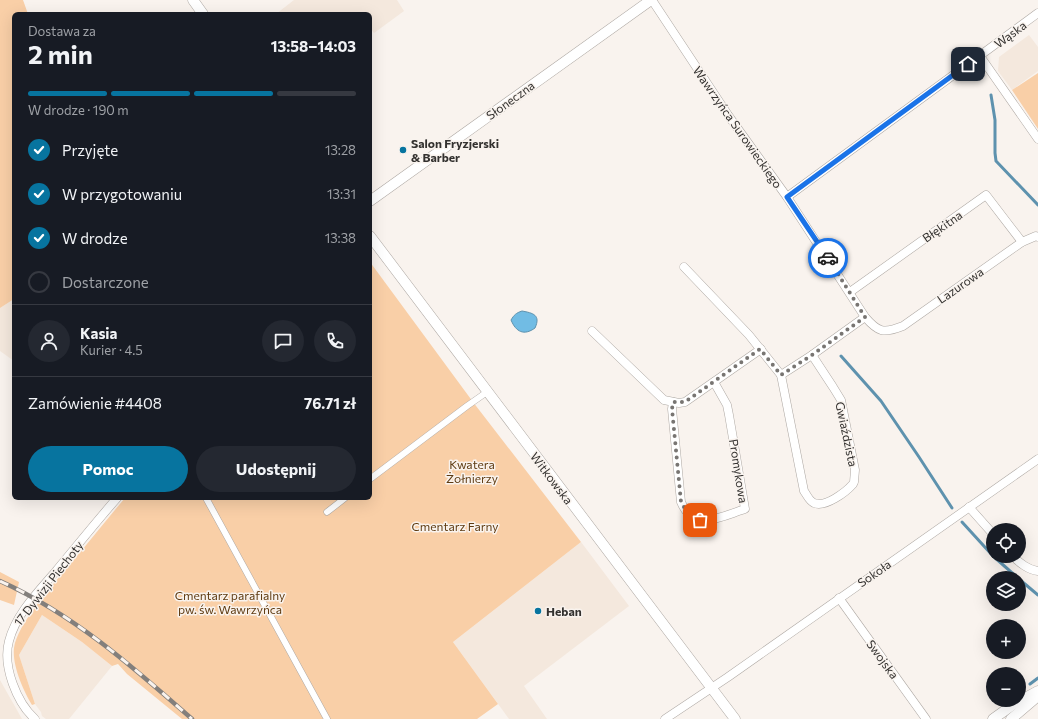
<!DOCTYPE html>
<html lang="pl">
<head>
<meta charset="utf-8">
<style>
  :root { --surface:#171b24; --page:#242831; --text:#f1f3f6; --muted:#9ea1a6; --line:#363941; --accent:#07749f }
  body { margin:0; font-family:Commissioner,sans-serif; background:var(--page); color:var(--text); height:100vh; display:flex; flex-direction:column; font-size:15px; white-space:nowrap }
  * { box-sizing:border-box; margin:0 }
  p { font-size:13px; color:var(--muted) }
  .icon { flex:none; width:22px; height:22px; fill:none; stroke:currentColor; stroke-width:2; stroke-linecap:round; stroke-linejoin:round }
  .map { position:relative; flex:1; overflow:hidden }
  .sheet { position:absolute; left:12px; top:12px; width:360px; height:488px; display:flex; flex-direction:column; background:var(--surface); border-radius:6px; box-shadow:0 4px 16px #0002 }
  .sheet>* { flex:none }
  .controls { position:absolute; left:986px; top:523px; display:grid; gap:8px }
  .controls a { display:grid; place-items:center; width:40px; height:40px; border-radius:50%; background:var(--surface); box-shadow:0 4px 16px #0002; font-size:20px }
  .pin { position:absolute; display:grid; place-items:center; width:34px; height:34px; color:#fff; margin:-17px; border-radius:8px; box-shadow:0 2px 6px #0006 }
  .courier { position:absolute; display:grid; place-items:center; width:40px; height:40px; margin:-20px; border:3px solid #1a73e8; border-radius:50%; background:#fff; color:#222; box-shadow:0 1px 5px #0007 }
  .summary em { font-style:normal; font-weight:700 }
  .summary div { display:flex; flex-direction:column-reverse }
  .summary { display:flex; align-items:center; justify-content:space-between; height:68px; padding:0 16px }
  h1 { font-size:26px; font-weight:700; line-height:30px }
  .bar { display:grid; grid-template-columns:repeat(4,1fr); gap:6px 4px; align-content:center; height:48px; padding:0 16px }
  .bar i { height:5px; border-radius:3px; background:var(--line) }
  .bar .current { background:var(--accent) }
  .bar p { grid-column:span 4 }
  .line { display:flex; align-items:center; gap:10px; padding:0 16px; border-top:1px solid var(--line) }
  .line div { flex:1 }
  .round { display:grid; place-items:center; flex:none; width:42px; height:42px; border-radius:21px; background:var(--page) }
  ol { padding:0 16px; list-style:none }
  li { display:flex; align-items:center; gap:12px; height:44px }
  li p { margin-inline-start:auto }
  li .icon { padding:4px; border-radius:50%; background:var(--accent); color:#fff; stroke-width:4 }
  li:last-child { color:var(--muted) }
  li i { width:22px; height:22px; border:2px solid var(--line); border-radius:50% }
  .primary-button { display:flex; gap:8px; margin-top:auto; padding:8px 16px }
  .primary-button a { flex:1; height:46px; border-radius:24px; background:var(--accent); color:#fff; font-size:16px; font-weight:700; line-height:46px; text-align:center }
  .primary-button a+a { background:var(--page); color:var(--text) }
  .map>svg:first-child { display:block }
</style>
</head>
<body>
<div class="map">
<svg width="1038" height="719" viewBox="0 0 1038 719">
  <rect width="100%" height="100%" fill="#f9f3ee"/>
  <g fill="#f4e8dd">
    <path d="M294,0H397L404,11L374,33L370,28V14H360L358,12L356,14H276Z"/>
    <path d="M1029,35L1038,47V71L1012,90L998,71L999,57Z"/>
    <path d="M14,299V361L0,351V308Z"/>
    <path d="M581,542L629,606L524,686L547,719H509L453,642Z"/>
    <path d="M42,615L82,642L112,666L69,719H46L42,716L41,712L35,704L19,655Z"/>
    <path d="M0,680L22,719H0Z"/>
  </g>
  <g fill="#f9cfa7">
    <path d="M0,0H23L28,14H14V299L0,308Z"/>
    <path d="M1038,73V129L1012,90Z"/>
    <path d="M370,262L473,402L581,542L453,642L498,704L477,719H182L127,674L118,664L112,666L82,642L42,615L19,655L35,704L32,705C23,690 12,665 14,648C17,624 56,581 72,562C90,541 107,519 125,498H370Z"/>
    <path d="M0,572L19,582L14,605L0,600Z"/>
  </g>
  <path fill="#71bce4" stroke="#5e92ae" d="M522,311C533,313 541,315 535,328C524,336 516,332 511,320C514,315 516,313 522,311Z"/>
  <g fill="none" stroke-linecap="round" stroke-linejoin="round">
    <g stroke="#5e92ae" stroke-width="3">
      <path d="M991,95L995,120V153L996,161L1038,205"/>
      <path d="M841,356L881,401L919,457L952,508"/>
      <path d="M962,522L993,556"/>
      <path d="M993,556L1018,578"/>
      <path d="M1019,579L1038,595"/>
      <path d="M1030,684L1038,678"/>
    </g>
    <g stroke="#aea8a3" stroke-width="7">
      <g id="pedestrian">
        <path d="M370,479L467,406L487,392"/>
        <path d="M206,498L327,719"/>
        <path d="M327,512L345,498"/>
      </g>
    </g>
    <g stroke="#aea8a3" stroke-width="9">
      <g id="minor">
        <path d="M652,0L728,115L787,197L865,317C878,332 883,334 903,326L1022,242L1036,236L1038,237"/>
        <path d="M980,56L1038,139"/>
        <path d="M787,197L1038,13"/>
        <path d="M684,267L749,335L781,375L812,355L865,317"/>
        <path d="M850,292L986,195L1022,242"/>
        <path d="M592,331L664,400L679,403L685,402L761,349"/>
        <path d="M781,375L804,491C807,495 809,501 814,503C825,508 846,492 853,484L854,482L855,470L841,400L833,387L812,355"/>
        <path d="M673,402L672,409L681,502C694,533 722,516 745,509L729,415L727,405L714,382"/>
        <path d="M969,507L993,534"/>
        <path d="M1013,556C1019,563 1029,570 1038,571"/>
        <path d="M839,598L926,719"/>
        <path d="M35,719C17,703 2,666 9,641C16,614 38,592 56,571C76,547 96,522 117,498"/>
        <path d="M665,719L728,677L1038,459"/>
      </g>
    </g>
    <g stroke="#aea8a3" stroke-width="11">
      <g id="tertiary">
        <path d="M193,0L203,14"/>
        <path d="M370,201L651,0"/>
        <path d="M370,236L735,719"/>
        <path d="M993,719L1014,704L1038,691"/>
        <path d="M1011,719L1038,696"/>
      </g>
    </g>
    <use href="#pedestrian" stroke="#fff" stroke-width="6"/>
    <use href="#minor" stroke="#fff" stroke-width="8"/>
    <use href="#tertiary" stroke="#fff" stroke-width="10"/>
    <g stroke="#837f7c" stroke-width="4.5">
      <path id="rail" d="M0,581C73,614 132,666 192,719"/>
    </g>
    <use href="#rail" stroke="#f9f3ee" stroke-width="3" stroke-dasharray="9" stroke-linecap="butt"/>
  </g>
  <g fill="none" stroke-linecap="round" stroke-linejoin="round">
    <path stroke="#787572" stroke-width="4" stroke-dasharray="0 7.2" d="M700,520L689,515L681,502L672,409L673,402H685L760,349L781,375L812,355L865,317L828,258"/>
    <path stroke="#1a73e8" stroke-width="5" d="M828,258L787,197L968,64"/>
  </g>
  <g fill="#07749f" stroke="#f9f3ee" stroke-width="1.5">
    <circle cx="403" cy="150" r="4"/>
    <circle cx="538" cy="611" r="4"/>
  </g>
  <g text-anchor="middle" dominant-baseline="central" stroke-width="3" stroke-linejoin="round" paint-order="stroke">
    <g font-size="12" fill="#33312f" stroke="#f9f3ee">
      <text transform="translate(1010 34) rotate(-37)">Wąska</text>
      <text transform="translate(510 100) rotate(-36)">Słoneczna</text>
      <text transform="translate(738 127) rotate(55)">Wawrzyńca Surowieckiego</text>
      <text transform="translate(942 226) rotate(-35)">Błękitna</text>
      <text transform="translate(960 285) rotate(-35)">Lazurowa</text>
      <text transform="translate(847 434) rotate(78)">Gwiaździsta</text>
      <text transform="translate(739 471) rotate(81)">Promykowa</text>
      <text transform="translate(552 478) rotate(53)">Witkowska</text>
      <text transform="translate(874 573) rotate(-35)">Sokoła</text>
      <text transform="translate(48 583) rotate(-52)">17 Dywizji Piechoty</text>
      <text transform="translate(883 659) rotate(54)">Swojska</text>
    </g>
    <g font-size="12" font-weight="bold" fill="#33312f" stroke="#f9f3ee" text-anchor="start">
      <text x="411" y="143">Salon Fryzjerski<tspan x="411" dy="14">&amp; Barber</tspan></text>
      <text x="546" y="611">Heban</text>
    </g>
    <g font-size="12" fill="#5e3a10" stroke="#f9f3ee">
      <text x="472" y="464">Kwatera<tspan x="472" dy="14">Żołnierzy</tspan></text>
      <text x="455" y="526">Cmentarz Farny</text>
      <text x="230" y="595">Cmentarz parafialny<tspan x="230" dy="14">pw. św. Wawrzyńca</tspan></text>
    </g>
  </g>
</svg>
<div class="controls">
<a><svg class="icon" aria-label="locate" viewBox="0 0 24 24"><circle cx="12" cy="12" r="6"/><path d="M12 2v4M12 18v4M2 12h4M18 12h4"/></svg></a>
<a><svg class="icon" aria-label="layers" viewBox="0 0 24 24"><path d="M12 4l9 5-9 5-9-5zM3 14l9 5 9-5"/></svg></a>
<a>+</a>
<a>−</a>
</div>
<div class="pin" style="left:700px;top:520px;background:#ea580c"><svg class="icon" aria-label="bag" viewBox="0 0 24 24"><path d="M5 8h14l-1 12H6zM9 8a3 3 0 0 1 6 0"/></svg></div>
<div class="pin" style="left:968px;top:64px;background:#1f2937"><svg class="icon" aria-label="home" viewBox="0 0 24 24"><path d="M3 11l9-7 9 7M6 9v11h12V9"/></svg></div>
<div class="courier" style="left:828px;top:258px"><svg class="icon" aria-label="car" viewBox="0 0 24 24"><path d="M5 17H2v-5l4-1 3-4h7l3 4 3 1v5h-3M9 17h6M6 11h13"/><circle cx="7" cy="17" r="2"/><circle cx="17" cy="17" r="2"/></svg></div>
<section class="sheet">
<div class="summary"><div><h1>2 min</h1><p>Dostawa za</p></div><em>13:58–14:03</em></div>
<div class="bar"><i class="current"></i><i class="current"></i><i class="current"></i><i></i><p>W drodze · 190 m</p></div>
<ol>
<li><svg class="icon" aria-label="check" viewBox="0 0 24 24"><path d="M5 12l5 5 9-10"/></svg>Przyjęte<p>13:28</p></li>
<li><svg class="icon" aria-label="check" viewBox="0 0 24 24"><path d="M5 12l5 5 9-10"/></svg>W przygotowaniu<p>13:31</p></li>
<li><svg class="icon" aria-label="check" viewBox="0 0 24 24"><path d="M5 12l5 5 9-10"/></svg>W drodze<p>13:38</p></li>
<li><i></i>Dostarczone</li>
</ol>
<div class="line" style="height:72px"><a class="round"><svg class="icon" aria-label="person" viewBox="0 0 24 24"><circle cx="12" cy="8" r="4"/><path d="M4 21q1-7 8-7t8 7"/></svg></a><div><b>Kasia</b><p>Kurier · 4.5</p></div><a class="round"><svg class="icon" aria-label="chat" viewBox="0 0 24 24"><path d="M4 5h16v11H9l-5 4z"/></svg></a><a class="round"><svg class="icon" aria-label="phone" viewBox="0 0 24 24"><path d="M5 4h4l2 5-3 2q2 4 5 5l2-3 5 2v4C11 20 4 13 5 4z"/></svg></a></div>
<div class="line" style="height:52px"><div>Zamówienie #4408</div><b>76.71 zł</b></div>
<div class="primary-button"><a>Pomoc</a><a>Udostępnij</a></div>
</section>
</div>
</body>
</html>
